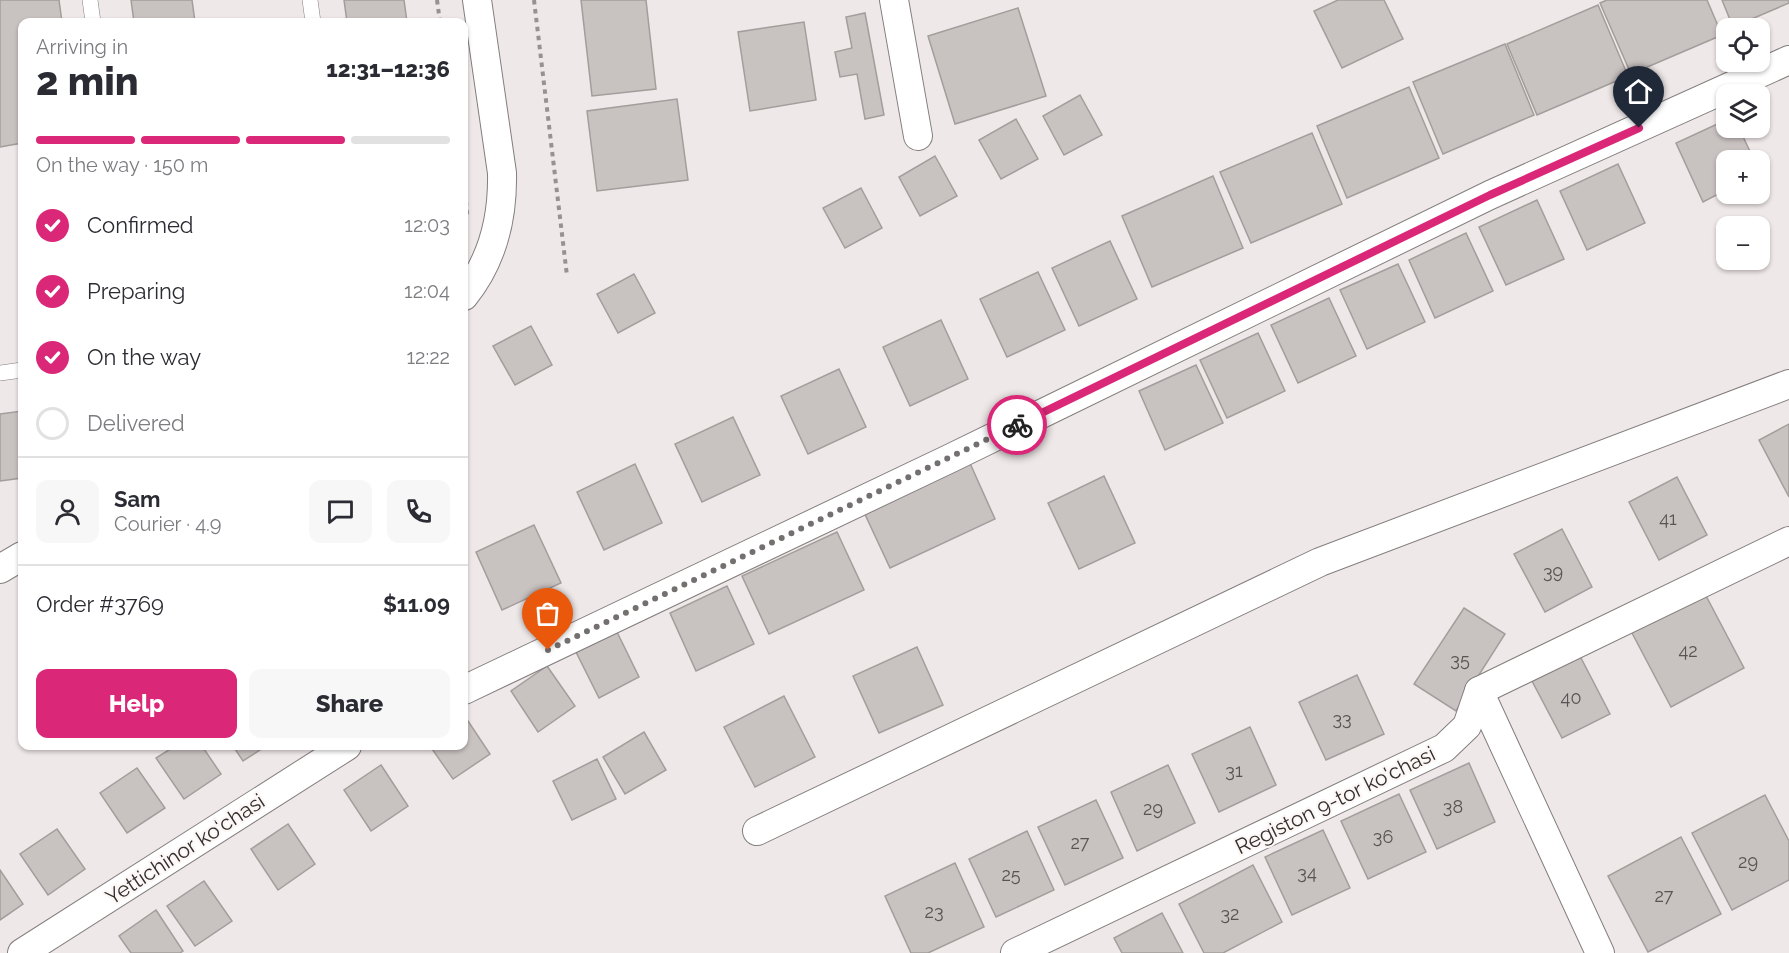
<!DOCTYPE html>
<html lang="en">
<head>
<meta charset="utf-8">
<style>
  :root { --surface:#fff; --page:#f7f7f7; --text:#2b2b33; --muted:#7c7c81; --line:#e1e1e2; --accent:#db2777 }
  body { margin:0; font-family:Raleway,sans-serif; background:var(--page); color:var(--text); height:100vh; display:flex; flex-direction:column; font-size:22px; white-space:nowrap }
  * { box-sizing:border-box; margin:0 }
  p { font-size:20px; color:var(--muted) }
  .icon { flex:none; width:33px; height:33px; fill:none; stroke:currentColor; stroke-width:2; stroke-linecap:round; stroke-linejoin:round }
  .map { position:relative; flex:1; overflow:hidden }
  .panel { position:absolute; left:18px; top:18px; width:450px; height:732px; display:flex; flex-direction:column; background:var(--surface); border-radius:12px; box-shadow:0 2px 4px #0004 }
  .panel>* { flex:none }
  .buttons { position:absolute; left:1716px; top:18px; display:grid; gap:12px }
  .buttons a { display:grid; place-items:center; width:54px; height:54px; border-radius:12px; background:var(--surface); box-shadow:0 2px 4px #0004; font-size:30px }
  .pin { position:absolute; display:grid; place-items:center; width:51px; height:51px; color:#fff; margin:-62px -26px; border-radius:50% 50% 50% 0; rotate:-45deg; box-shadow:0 0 6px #0007 }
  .pin .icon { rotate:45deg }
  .courier { position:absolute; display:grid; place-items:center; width:60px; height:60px; margin:-30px; border:4px solid #db2777; border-radius:50%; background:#fff; color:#222; box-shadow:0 2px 8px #0007 }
  .head em { font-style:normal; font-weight:800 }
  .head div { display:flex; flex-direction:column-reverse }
  .head { display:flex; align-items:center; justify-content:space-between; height:102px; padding:0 18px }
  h1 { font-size:39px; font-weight:800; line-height:45px }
  .bar { display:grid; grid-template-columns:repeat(4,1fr); gap:9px 6px; align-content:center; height:72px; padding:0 18px }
  .bar i { height:8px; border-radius:4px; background:var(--line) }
  .bar .active { background:var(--accent) }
  .bar p { grid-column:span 4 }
  .line { display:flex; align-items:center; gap:15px; padding:0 18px; border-top:2px solid var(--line) }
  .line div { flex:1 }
  .round { display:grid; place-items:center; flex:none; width:63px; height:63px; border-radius:12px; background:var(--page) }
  ol { padding:0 18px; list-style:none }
  li { display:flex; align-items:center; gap:18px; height:66px }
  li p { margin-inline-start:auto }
  li .icon { padding:6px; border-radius:50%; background:var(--accent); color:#fff; stroke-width:4 }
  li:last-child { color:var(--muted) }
  li i { width:33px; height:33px; border:3px solid var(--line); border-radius:50% }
  .button { display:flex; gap:12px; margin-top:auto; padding:12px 18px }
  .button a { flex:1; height:69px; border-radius:12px; background:var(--accent); color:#fff; font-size:24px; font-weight:800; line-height:69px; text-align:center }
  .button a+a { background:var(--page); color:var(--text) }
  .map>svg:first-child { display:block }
</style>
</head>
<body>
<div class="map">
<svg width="1789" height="953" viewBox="0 0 1789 953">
  <rect width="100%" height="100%" fill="#efe8e8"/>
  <g fill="#c8c2c1" stroke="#a39d9c" stroke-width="1.5">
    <path d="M0,0H59L62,22H22V143L0,147Z"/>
    <path d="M131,0H192L195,22H134Z"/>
    <path d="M344,0H404L407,22H347Z"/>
    <path d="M581,0H646L656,89L592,96Z"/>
    <path d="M1338,0H1384L1403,39L1342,68L1314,11Z"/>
    <path d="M1607,0H1707L1722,35L1631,74L1600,3Z"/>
    <path d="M1722,0H1789V3L1733,27Z"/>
    <path d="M1598,5L1628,76L1537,115L1507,44Z"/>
    <path d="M1018,8L1046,96L955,124L928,36Z"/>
    <path d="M865,13L884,115L865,119L857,74L840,77L835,52L852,48L846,17Z"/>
    <path d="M804,22L816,100L750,111L738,32Z"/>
    <path d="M1505,44L1534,115L1443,154L1413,82Z"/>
    <path d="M1409,87L1439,158L1347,198L1317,126Z"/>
    <path d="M1080,95L1102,135L1064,155L1043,116Z"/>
    <path d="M677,99L688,180L597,191L587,111Z"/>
    <path d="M1016,119L1038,159L1001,179L979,140Z"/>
    <path d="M1726,120V128H1739L1754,160H1726V190L1703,202L1676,143Z"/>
    <path d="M1312,133L1342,204L1251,243L1220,172Z"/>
    <path d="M935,156L957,196L920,216L899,177Z"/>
    <path d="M1618,164L1645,223L1587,250L1560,191Z"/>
    <path d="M1213,176L1243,248L1152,287L1122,216Z"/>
    <path d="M861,188L882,228L845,248L823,208Z"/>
    <path d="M1537,200L1564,259L1506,285L1479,227Z"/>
    <path d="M1466,233L1493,291L1435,318L1409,260Z"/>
    <path d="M1110,241L1137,299L1079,326L1052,268Z"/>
    <path d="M1398,264L1425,322L1367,349L1340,290Z"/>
    <path d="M1038,272L1065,330L1007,357L980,299Z"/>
    <path d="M634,274L655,313L618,333L597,294Z"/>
    <path d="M1329,298L1356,356L1298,383L1271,325Z"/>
    <path d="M941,320L968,379L910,406L883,347Z"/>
    <path d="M531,326L552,365L515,385L493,346Z"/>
    <path d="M1258,333L1285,391L1227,418L1200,360Z"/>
    <path d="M1196,365L1223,423L1165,450L1139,391Z"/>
    <path d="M839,369L866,427L808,454L781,396Z"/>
    <path d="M22,411V478L0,481V414Z"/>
    <path d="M733,417L760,475L702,502L675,444Z"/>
    <path d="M1789,424V497L1759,440Z"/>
    <path d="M969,461L995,519L890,568L863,510Z"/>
    <path d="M635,464L662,523L604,550L577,492Z"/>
    <path d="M1104,476L1135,543L1079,569L1048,503Z"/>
    <path d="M1677,477L1707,535L1659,560L1629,502Z"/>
    <path d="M534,525L561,583L502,610L476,552Z"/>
    <path d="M1562,529L1592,587L1545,612L1514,554Z"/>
    <path d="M837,532L864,590L769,634L742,576Z"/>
    <path d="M727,586L754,644L696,671L670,613Z"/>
    <path d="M1704,592L1744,668L1671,707L1631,631Z"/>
    <path d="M1464,608L1505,634L1456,711L1414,684Z"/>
    <path d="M617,632L639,677L599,698L576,652Z"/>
    <path d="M917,647L943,705L879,733L853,676Z"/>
    <path d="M1580,656L1610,714L1562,738L1532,681Z"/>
    <path d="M547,666L575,706L538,732L511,691Z"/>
    <path d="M1357,675L1384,734L1326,760L1299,702Z"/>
    <path d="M784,696L815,757L755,787L724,727Z"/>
    <path d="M464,715L490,754L453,779L430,746H464Z"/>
    <path d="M1250,727L1276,785L1219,812L1192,754Z"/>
    <path d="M644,732L666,770L625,794L603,757Z"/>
    <path d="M175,746H202L221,774L184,799L156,758Z"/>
    <path d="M233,746H266L243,761Z"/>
    <path d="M597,759L616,799L572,820L553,781Z"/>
    <path d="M1469,763L1495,822L1437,849L1410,790Z"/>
    <path d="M381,765L408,806L371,831L344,790Z"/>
    <path d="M1168,765L1195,823L1137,851L1111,792Z"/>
    <path d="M137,768L165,808L127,833L100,793Z"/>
    <path d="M1399,794L1426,852L1368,879L1341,821Z"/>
    <path d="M1765,795L1789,841V880L1732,910L1692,833Z"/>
    <path d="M1096,800L1123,858L1065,885L1038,827Z"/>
    <path d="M288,824L315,864L278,890L251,849Z"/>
    <path d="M57,829L85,869L48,895L20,854Z"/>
    <path d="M1323,830L1350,888L1292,915L1265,857Z"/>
    <path d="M1027,831L1054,890L996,917L969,859Z"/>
    <path d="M1681,837L1721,914L1648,952L1608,876Z"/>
    <path d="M955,863L984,927L928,953H911L885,896Z"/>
    <path d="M1253,865L1282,922L1223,953H1204L1179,904Z"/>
    <path d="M0,870L23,904L0,920Z"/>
    <path d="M204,881L232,921L195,946L167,906Z"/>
    <path d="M156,910L183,951L180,953H131L119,936Z"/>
    <path d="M1162,913L1183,953H1122L1114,938Z"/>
  </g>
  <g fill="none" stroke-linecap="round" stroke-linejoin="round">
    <g stroke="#847e7e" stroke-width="16">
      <g id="service">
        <path d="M90,0L93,22"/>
        <path d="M310,0L313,22"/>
        <path d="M0,373L22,370"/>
      </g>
    </g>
    <g stroke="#847e7e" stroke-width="30">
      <g id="minor">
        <path d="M894,0L918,136"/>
        <path d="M464,296C493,260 503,219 502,173L477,0"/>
        <path d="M0,569L22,556"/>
        <path d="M464,690L951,458L1490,195L1789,60"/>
        <path d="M1479,691L1600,953"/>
        <path d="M757,831L1320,562L1789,384"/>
        <path d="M22,953L347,746"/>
        <path d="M1015,953L1444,748L1467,726L1479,691L1789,541"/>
      </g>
    </g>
    <g stroke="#979292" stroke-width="4" stroke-dasharray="4.5 4.5" stroke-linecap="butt">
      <path d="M437,0L440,22"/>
      <path d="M534,0L567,276"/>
      <path d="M464,174L467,215"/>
    </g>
    <use href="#service" stroke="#fff" stroke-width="15"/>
    <use href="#minor" stroke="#fff" stroke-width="28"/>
  </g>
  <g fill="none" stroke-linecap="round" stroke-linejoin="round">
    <path stroke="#747070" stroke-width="6" stroke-dasharray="0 10.8" d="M548,650L1017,425"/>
    <path stroke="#db2777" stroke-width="8" d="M1017,425L1490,195L1639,128"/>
  </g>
  <g text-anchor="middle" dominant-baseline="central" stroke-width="4.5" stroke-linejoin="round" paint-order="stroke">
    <g font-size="18" fill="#585454">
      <text x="1668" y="518">41</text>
      <text x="1553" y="571">39</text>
      <text x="1688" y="650">42</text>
      <text x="1460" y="659">35</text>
      <text x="1571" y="697">40</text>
      <text x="1342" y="718">33</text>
      <text x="1234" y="770">31</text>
      <text x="1453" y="806">38</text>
      <text x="1153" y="808">29</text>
      <text x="1383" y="836">36</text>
      <text x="1080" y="842">27</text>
      <text x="1748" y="861">29</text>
      <text x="1307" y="872">34</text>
      <text x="1011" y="874">25</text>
      <text x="1664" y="895">27</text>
      <text x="934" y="911">23</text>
      <text x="1230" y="913">32</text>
    </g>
    <g font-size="21" fill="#32302f" stroke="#fcf6f5">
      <text transform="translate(1335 800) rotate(-26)">Registon 9-tor ko'chasi</text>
      <text transform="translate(185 849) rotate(-33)">Yettichinor ko‘chasi</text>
    </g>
  </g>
</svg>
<div class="buttons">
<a><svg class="icon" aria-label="locate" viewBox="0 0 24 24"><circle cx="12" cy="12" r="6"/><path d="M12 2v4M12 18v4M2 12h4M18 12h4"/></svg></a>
<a><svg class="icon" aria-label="layers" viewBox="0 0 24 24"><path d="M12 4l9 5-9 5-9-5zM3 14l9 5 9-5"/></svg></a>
<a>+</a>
<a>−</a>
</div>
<div class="pin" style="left:548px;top:650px;background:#ea580c"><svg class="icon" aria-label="bag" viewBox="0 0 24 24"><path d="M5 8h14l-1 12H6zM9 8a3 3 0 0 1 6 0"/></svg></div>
<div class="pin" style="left:1639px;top:128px;background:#1f2937"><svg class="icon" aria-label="home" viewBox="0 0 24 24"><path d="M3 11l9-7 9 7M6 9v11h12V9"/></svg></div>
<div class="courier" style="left:1017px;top:425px"><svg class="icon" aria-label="bike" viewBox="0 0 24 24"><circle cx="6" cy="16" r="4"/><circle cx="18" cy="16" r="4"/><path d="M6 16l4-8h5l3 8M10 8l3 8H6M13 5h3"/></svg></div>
<section class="panel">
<div class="head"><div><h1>2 min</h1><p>Arriving in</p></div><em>12:31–12:36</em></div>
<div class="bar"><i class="active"></i><i class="active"></i><i class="active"></i><i></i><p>On the way · 150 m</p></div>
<ol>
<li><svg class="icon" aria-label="check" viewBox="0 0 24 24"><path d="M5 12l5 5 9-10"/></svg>Confirmed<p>12:03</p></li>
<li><svg class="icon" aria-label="check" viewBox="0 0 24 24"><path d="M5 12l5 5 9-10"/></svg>Preparing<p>12:04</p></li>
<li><svg class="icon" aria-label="check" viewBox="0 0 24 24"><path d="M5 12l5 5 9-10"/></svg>On the way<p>12:22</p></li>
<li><i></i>Delivered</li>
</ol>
<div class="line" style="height:108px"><a class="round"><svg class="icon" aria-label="person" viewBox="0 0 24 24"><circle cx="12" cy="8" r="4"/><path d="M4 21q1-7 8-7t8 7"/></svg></a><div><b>Sam</b><p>Courier · 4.9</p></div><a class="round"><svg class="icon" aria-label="chat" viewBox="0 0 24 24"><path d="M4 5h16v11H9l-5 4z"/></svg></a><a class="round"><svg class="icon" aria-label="phone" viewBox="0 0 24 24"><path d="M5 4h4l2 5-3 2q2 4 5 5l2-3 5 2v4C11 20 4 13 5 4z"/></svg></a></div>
<div class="line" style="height:78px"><div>Order #3769</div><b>$11.09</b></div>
<div class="button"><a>Help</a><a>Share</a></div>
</section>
</div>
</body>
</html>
